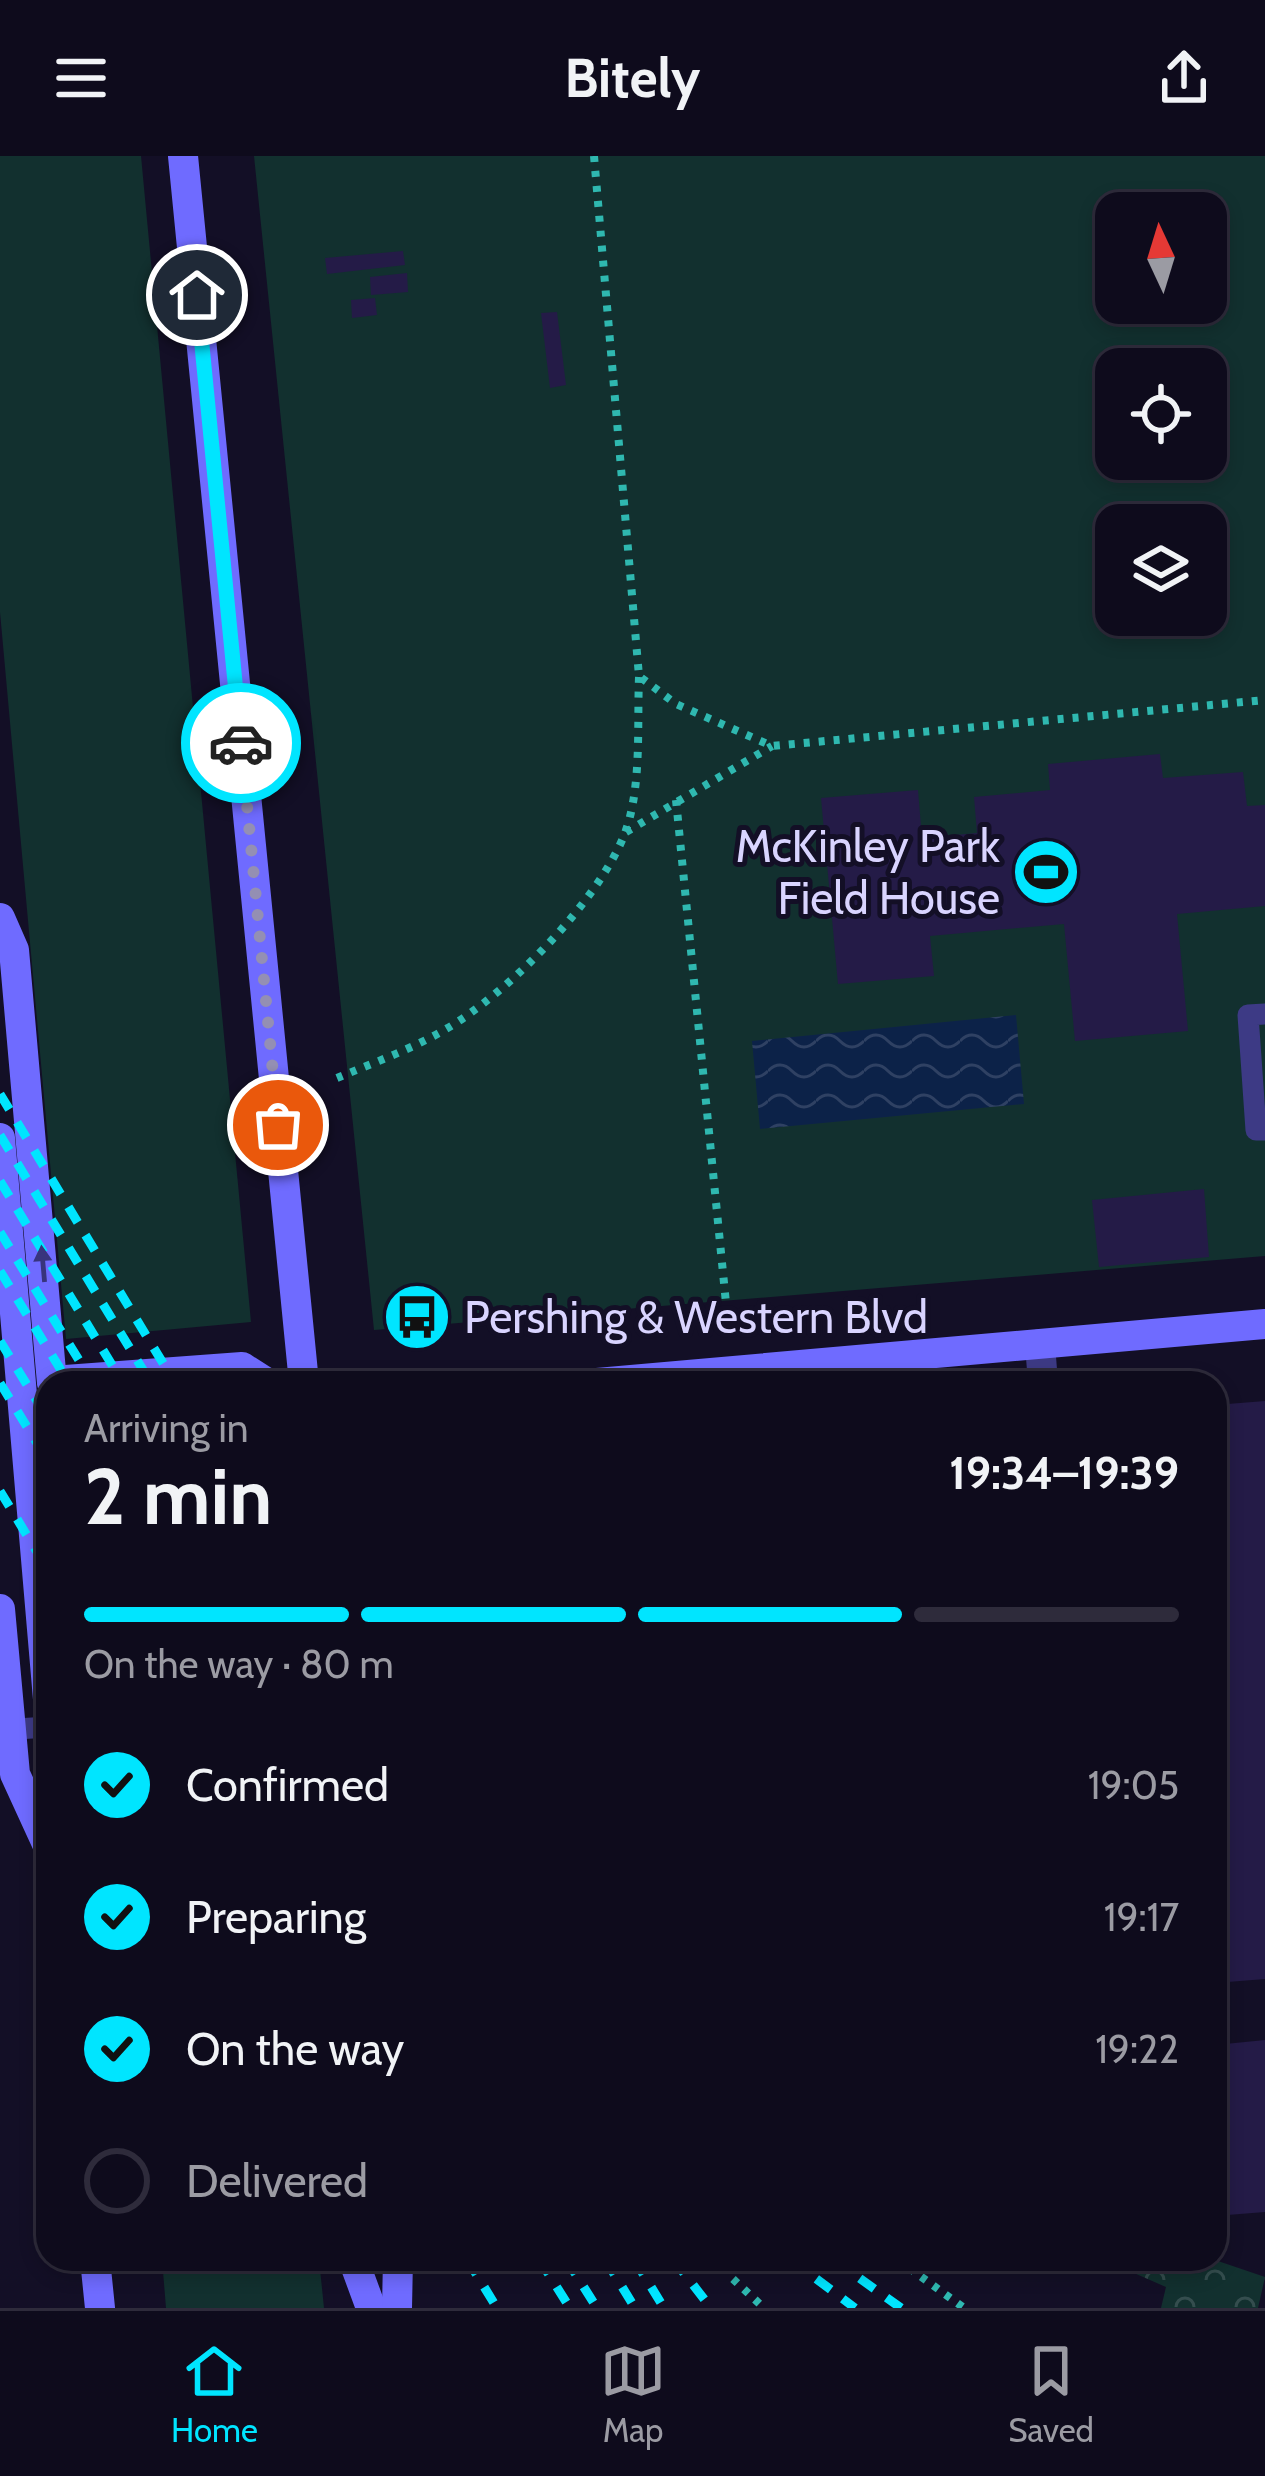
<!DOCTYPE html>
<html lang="en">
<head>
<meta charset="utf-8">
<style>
  :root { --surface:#0e0b1c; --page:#1c1929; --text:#f1f3f6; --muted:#9b9ba3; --line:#2e2b3b; --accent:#00e5ff }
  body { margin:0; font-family:Cabin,sans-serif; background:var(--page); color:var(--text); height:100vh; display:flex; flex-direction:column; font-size:45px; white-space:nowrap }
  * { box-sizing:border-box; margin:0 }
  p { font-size:39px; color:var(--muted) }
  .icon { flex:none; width:66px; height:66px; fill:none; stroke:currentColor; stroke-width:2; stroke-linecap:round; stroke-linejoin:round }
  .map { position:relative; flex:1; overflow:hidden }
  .panel { position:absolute; left:36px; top:1215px; width:1191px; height:900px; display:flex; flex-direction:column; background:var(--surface); border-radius:36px; box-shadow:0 6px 18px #0003,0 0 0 3px var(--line) }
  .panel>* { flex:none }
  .needle { width:78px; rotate:356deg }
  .controls { position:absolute; left:1095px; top:36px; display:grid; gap:24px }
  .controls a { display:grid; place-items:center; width:132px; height:132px; border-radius:24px; background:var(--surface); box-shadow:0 6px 18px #0003,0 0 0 3px var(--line); font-size:60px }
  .pin { position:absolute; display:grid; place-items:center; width:102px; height:102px; color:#fff; margin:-51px; border:6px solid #fff; border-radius:50%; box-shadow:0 3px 12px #0007 }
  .courier { position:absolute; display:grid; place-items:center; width:120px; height:120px; margin:-60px; border:9px solid #00e5ff; border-radius:50%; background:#fff; color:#222; box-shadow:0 3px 15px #0007 }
  .head em { font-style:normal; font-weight:800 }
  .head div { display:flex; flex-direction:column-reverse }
  .head { display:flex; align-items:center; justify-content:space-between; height:204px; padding:0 48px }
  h1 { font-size:78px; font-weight:800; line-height:90px }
  .bar { display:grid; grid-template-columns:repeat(4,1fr); gap:18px 12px; align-content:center; height:144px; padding:0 48px }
  .bar i { height:15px; border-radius:9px; background:var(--line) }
  .bar .current { background:var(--accent) }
  .bar p { grid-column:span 4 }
  ol { padding:0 48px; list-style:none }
  li { display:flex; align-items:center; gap:36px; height:132px }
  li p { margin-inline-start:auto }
  li .icon { padding:12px; border-radius:50%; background:var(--accent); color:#111; stroke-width:4 }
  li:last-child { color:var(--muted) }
  li i { width:66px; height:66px; border:6px solid var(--line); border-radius:50% }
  header { display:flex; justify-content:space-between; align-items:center; height:156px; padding:0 48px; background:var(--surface); font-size:54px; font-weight:800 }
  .tabs { display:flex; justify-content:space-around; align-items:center; height:168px; border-top:3px solid var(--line); background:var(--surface); font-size:33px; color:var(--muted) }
  .tabs a { display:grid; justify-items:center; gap:6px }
  .tabs .current { color:var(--accent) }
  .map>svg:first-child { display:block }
</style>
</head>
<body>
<header><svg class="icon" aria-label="menu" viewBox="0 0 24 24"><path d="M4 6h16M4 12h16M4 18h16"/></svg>Bitely<svg class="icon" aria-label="share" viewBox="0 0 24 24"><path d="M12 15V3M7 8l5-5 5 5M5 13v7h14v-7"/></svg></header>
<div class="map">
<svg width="1265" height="2152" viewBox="0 0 1265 2152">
  <defs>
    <pattern id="forest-crowns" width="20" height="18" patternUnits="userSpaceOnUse" patternTransform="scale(3)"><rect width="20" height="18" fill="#12302f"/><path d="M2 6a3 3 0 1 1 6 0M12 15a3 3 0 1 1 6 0" fill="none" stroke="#344d4e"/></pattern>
    <pattern id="water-waves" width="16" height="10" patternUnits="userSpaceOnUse" patternTransform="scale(3)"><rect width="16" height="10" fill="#0c2248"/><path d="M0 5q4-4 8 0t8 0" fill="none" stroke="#2f4163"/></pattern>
  </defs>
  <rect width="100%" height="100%" fill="#130f26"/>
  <g fill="#12302f" fill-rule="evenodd">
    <path d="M0,0H141L251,1166L66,1183L0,456Z"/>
    <path d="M254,0H1265V1100L374,1174ZM1116,57H1206V147H1116ZM1116,213H1206V303H1116ZM1116,369H1206V459H1116Z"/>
    <path d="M162,2103H319L324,2152H166Z"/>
  </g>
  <path fill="url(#forest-crowns)" d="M1102,2103H1212L1265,2121L1258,2152H1161L1166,2131Z"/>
  <path fill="url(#water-waves)" d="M1016,859L1024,948L760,973L752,885Z"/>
  <g fill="#241b47">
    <path d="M403,95L405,109L327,118L325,102Z"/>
    <path d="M407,117L408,136L371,139L370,121Z"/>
    <path d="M375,142L377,159L352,162L351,144Z"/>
    <path d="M557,156L566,229L550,232L541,157Z"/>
    <path d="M1160,598L1163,622L1243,616L1247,650L1265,649V750L1177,758L1188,875L1075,885L1064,768L930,780L934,820L838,828L821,642L918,634L922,682L977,677L974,641L1050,634L1048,608Z"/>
    <path d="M1204,1033L1209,1101L1099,1111L1092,1044Z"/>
    <path d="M1265,1245V1823L1215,1827V1249Z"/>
    <path d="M1265,1884V2056L1215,2060V1889Z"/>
  </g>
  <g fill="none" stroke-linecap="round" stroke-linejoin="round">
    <g stroke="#2fb8b0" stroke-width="8" stroke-dasharray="6 9" stroke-linecap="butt">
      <path d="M594,0L639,520L676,548L772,590L1265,544"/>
      <path d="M676,644L726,1147"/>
      <path d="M626,676L772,590"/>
      <path d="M337,922C373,907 412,893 446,873C508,837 599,745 625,677C642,630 637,571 639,521"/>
      <path d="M897,2103L964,2152"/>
      <path d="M733,2123L764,2152"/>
    </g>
    <g stroke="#3d3a85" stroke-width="21">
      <path d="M1265,858L1248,859L1256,974H1265"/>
      <path d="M1,1574L48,1571"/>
    </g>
    <path stroke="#3d3a85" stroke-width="30" d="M1040,1188L1043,1227"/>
    <g stroke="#6f6bff" stroke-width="30">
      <path d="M183,0L304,1227"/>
      <path d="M0,762L14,794L52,1227"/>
      <path d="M0,982L48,1543"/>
      <path d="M52,1225L242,1211L267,1227"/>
      <path d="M597,1227L1265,1168"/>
      <path d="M0,1453L15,1618L48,1690"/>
      <path d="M95,2103L100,2152"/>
      <path d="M353,2103L371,2152"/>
      <path d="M397,2152L398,2103"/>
    </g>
    <g stroke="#00e5ff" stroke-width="9" stroke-dasharray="18 15" stroke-linecap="butt">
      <path d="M0,938L175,1227"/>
      <path d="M0,979L151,1227"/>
      <path d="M0,1025L123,1227"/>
      <path d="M0,1076L93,1227"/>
      <path d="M0,1115L69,1227"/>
      <path d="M0,1185L48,1263"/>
      <path d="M0,1227L48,1305"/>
      <path d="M0,1335L48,1414"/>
      <path d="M467,2103L497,2152"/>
      <path d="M539,2103L570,2152"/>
      <path d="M566,2103L597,2152"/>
      <path d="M605,2103L635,2152"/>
      <path d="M634,2103L664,2152"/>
      <path d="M673,2103L711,2152"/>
      <path d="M790,2103L855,2152"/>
      <path d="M833,2103L901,2152"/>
    </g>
  </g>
  <defs><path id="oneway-solid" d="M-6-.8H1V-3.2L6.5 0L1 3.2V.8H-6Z" transform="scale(3)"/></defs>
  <use fill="#38347d" href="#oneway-solid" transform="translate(43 1108) rotate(-95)"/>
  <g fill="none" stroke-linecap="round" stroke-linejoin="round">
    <path stroke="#948fb3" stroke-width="12" stroke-dasharray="0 21.6" d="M241,587L278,969"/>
    <path stroke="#00e5ff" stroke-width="15" d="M197,139L241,587"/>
  </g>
  <defs>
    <g id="stadium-disc" transform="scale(3.45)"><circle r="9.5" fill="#00e5ff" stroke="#130f26"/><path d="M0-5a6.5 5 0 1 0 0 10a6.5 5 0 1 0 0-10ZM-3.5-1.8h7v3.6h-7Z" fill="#111"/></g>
    <g id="bus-disc" transform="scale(3.45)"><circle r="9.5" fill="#00e5ff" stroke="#130f26"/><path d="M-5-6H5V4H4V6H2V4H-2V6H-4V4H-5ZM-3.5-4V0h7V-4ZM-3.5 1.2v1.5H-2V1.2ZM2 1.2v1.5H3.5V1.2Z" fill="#111"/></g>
  </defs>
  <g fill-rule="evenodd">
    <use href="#stadium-disc" x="1046" y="716"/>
    <use href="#bus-disc" x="417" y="1161"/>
  </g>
  <g text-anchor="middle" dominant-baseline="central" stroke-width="10" stroke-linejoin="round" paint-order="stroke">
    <g font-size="45" fill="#d9d4ff" stroke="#130f26" text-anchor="end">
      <text x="1000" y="690">McKinley Park<tspan x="1000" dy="52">Field House</tspan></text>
      <text x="464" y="1161" text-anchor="start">Pershing &amp; Western Blvd</text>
    </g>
  </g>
</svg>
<div class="controls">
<a><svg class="needle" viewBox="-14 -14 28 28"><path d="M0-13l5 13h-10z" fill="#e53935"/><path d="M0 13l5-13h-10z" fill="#9b9ba3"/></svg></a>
<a><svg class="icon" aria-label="locate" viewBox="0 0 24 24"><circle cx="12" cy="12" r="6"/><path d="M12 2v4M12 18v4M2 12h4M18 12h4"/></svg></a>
<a><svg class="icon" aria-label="layers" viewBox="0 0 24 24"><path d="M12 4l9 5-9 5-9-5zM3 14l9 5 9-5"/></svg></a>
</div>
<div class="pin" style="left:278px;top:969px;background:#ea580c"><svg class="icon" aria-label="bag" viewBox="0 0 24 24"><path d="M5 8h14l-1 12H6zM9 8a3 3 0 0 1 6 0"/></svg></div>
<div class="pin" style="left:197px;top:139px;background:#1f2937"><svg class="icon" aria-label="home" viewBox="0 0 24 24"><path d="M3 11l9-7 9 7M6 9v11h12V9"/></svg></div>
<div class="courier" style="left:241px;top:587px"><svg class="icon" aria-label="car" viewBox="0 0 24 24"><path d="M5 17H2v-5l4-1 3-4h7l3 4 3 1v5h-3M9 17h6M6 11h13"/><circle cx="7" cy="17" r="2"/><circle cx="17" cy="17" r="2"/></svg></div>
<section class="panel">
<div class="head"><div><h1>2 min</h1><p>Arriving in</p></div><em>19:34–19:39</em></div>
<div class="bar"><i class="current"></i><i class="current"></i><i class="current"></i><i></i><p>On the way · 80 m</p></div>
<ol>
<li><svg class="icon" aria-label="check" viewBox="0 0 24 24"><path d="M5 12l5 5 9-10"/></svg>Confirmed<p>19:05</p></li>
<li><svg class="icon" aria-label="check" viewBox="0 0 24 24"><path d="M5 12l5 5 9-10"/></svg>Preparing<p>19:17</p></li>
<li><svg class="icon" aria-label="check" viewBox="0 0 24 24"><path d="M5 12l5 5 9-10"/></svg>On the way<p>19:22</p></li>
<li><i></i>Delivered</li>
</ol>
</section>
</div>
<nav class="tabs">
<a class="current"><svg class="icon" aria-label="home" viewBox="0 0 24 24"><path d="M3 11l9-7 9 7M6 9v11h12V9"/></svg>Home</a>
<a><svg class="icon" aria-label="map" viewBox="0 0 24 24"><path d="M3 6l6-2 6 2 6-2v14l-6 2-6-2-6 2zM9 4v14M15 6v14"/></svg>Map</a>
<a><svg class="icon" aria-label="saved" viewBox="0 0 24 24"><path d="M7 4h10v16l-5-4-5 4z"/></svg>Saved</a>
</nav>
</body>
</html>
